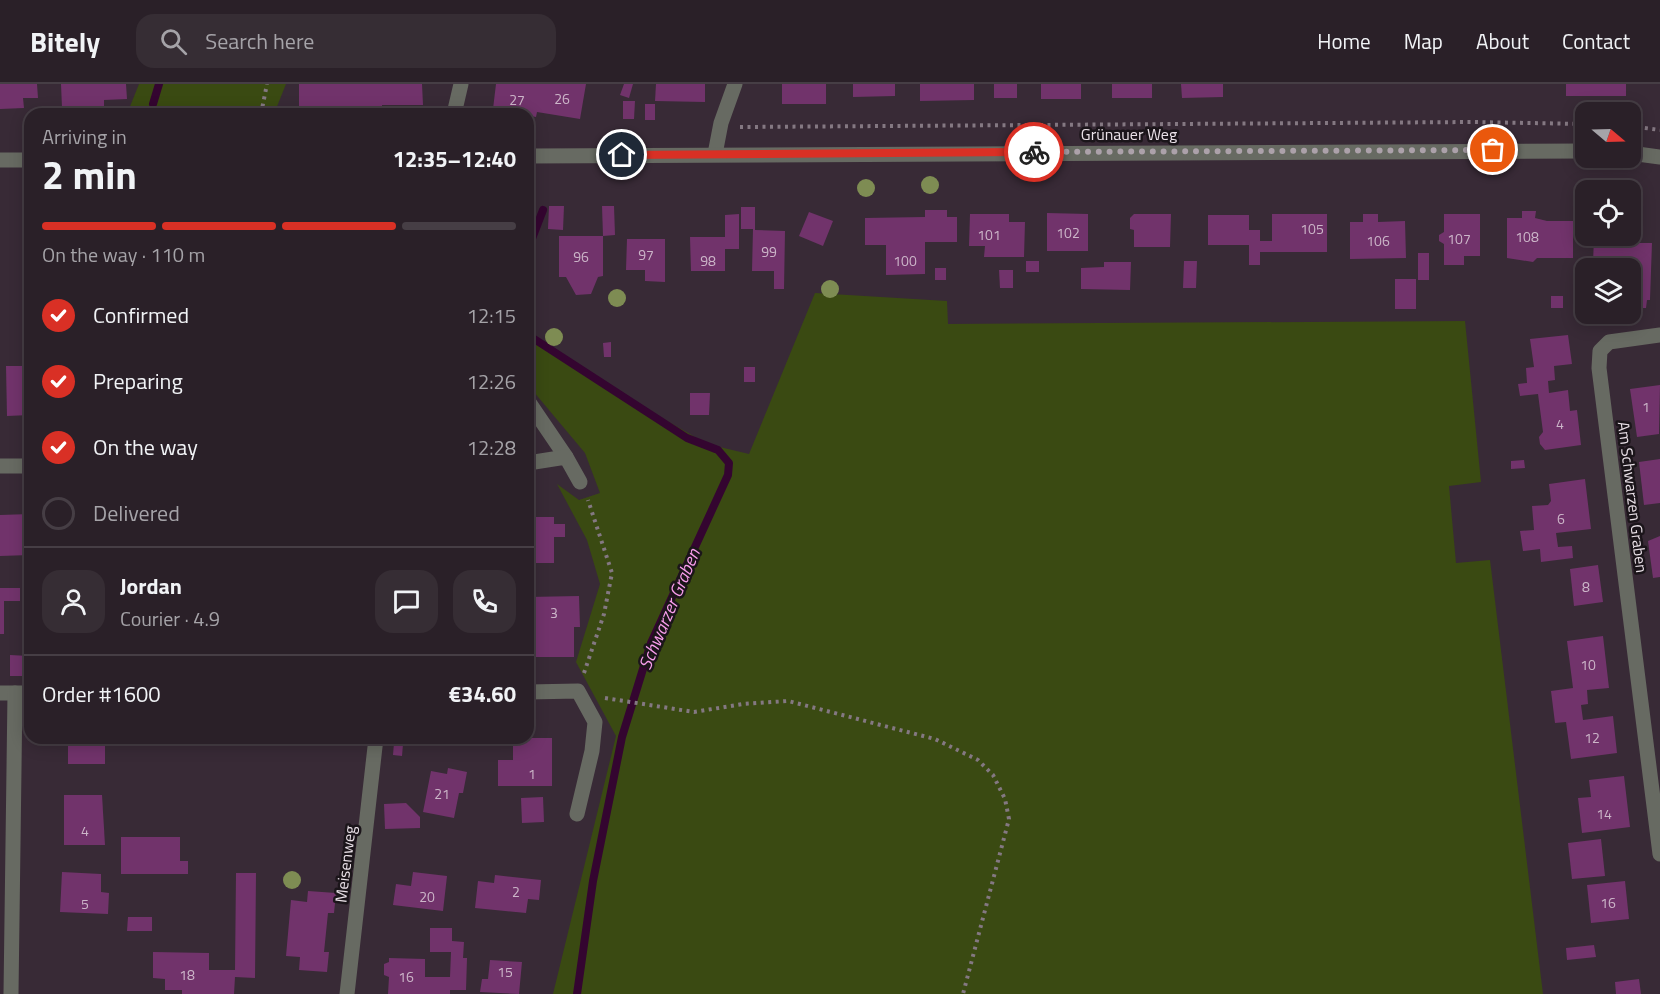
<!DOCTYPE html>
<html lang="en">
<head>
<meta charset="utf-8">
<style>
  :root { --surface:#2a2028; --page:#362d34; --text:#f1f3f6; --muted:#a5a3a8; --line:#463e45; --accent:#d93025 }
  body { margin:0; font-family:"Titillium Web",sans-serif; background:var(--page); color:var(--text); height:100vh; display:flex; flex-direction:column; font-size:22px; white-space:nowrap }
  * { box-sizing:border-box; margin:0 }
  p { font-size:20px; color:var(--muted) }
  .icon { flex:none; width:33px; height:33px; fill:none; stroke:currentColor; stroke-width:2; stroke-linecap:round; stroke-linejoin:round }
  .map { position:relative; flex:1; overflow:hidden }
  .details { position:absolute; left:24px; top:24px; width:510px; height:636px; display:flex; flex-direction:column; background:var(--surface); border-radius:18px; box-shadow:0 3px 15px #0003,0 0 0 2px var(--line) }
  .details>* { flex:none }
  .needle { width:39px; rotate:109deg }
  .tools { position:absolute; left:1575px; top:18px; display:grid; gap:12px }
  .tools a { display:grid; place-items:center; width:66px; height:66px; border-radius:12px; background:var(--surface); box-shadow:0 3px 15px #0003,0 0 0 2px var(--line); font-size:30px }
  .pin { position:absolute; display:grid; place-items:center; width:51px; height:51px; color:#fff; margin:-26px; border:3px solid #fff; border-radius:50%; box-shadow:0 2px 6px #0007 }
  .courier { position:absolute; display:grid; place-items:center; width:60px; height:60px; margin:-30px; border:4px solid #d93025; border-radius:50%; background:#fff; color:#222; box-shadow:0 2px 8px #0007 }
  .overview em { font-style:normal; font-weight:700 }
  .overview div { display:flex; flex-direction:column-reverse }
  .overview { display:flex; align-items:center; justify-content:space-between; height:102px; padding:0 18px }
  h1 { font-size:39px; font-weight:700; line-height:45px }
  .bar { display:grid; grid-template-columns:repeat(4,1fr); gap:9px 6px; align-content:center; height:72px; padding:0 18px }
  .bar i { height:8px; border-radius:4px; background:var(--line) }
  .bar .on { background:var(--accent) }
  .bar p { grid-column:span 4 }
  .line { display:flex; align-items:center; gap:15px; padding:0 18px; border-top:2px solid var(--line) }
  .line div { flex:1 }
  .round { display:grid; place-items:center; flex:none; width:63px; height:63px; border-radius:18px; background:var(--page) }
  ol { padding:0 18px; list-style:none }
  li { display:flex; align-items:center; gap:18px; height:66px }
  li p { margin-inline-start:auto }
  li .icon { padding:6px; border-radius:50%; background:var(--accent); color:#fff; stroke-width:4 }
  li:last-child { color:var(--muted) }
  li i { width:33px; height:33px; border:3px solid var(--line); border-radius:50% }
  header { display:flex; align-items:center; gap:36px; box-sizing:border-box; height:84px; padding:0 30px; background:var(--surface); border-bottom:2px solid var(--line) }
  header strong { font-size:28px }
  nav { display:flex; gap:33px; margin-inline-start:auto; font-size:21px }
  .search { width:420px; height:54px; background:var(--page); display:flex; align-items:center; gap:15px; box-sizing:border-box; padding:0 21px; border-radius:18px; color:var(--muted); font-size:22px }
  .map>svg:first-child { display:block }
</style>
</head>
<body>
<header>
<strong>Bitely</strong>
<div class="search"><svg class="icon" aria-label="search" viewBox="0 0 24 24"><circle cx="10" cy="10" r="6"/><path d="M15 15l6 6"/></svg>Search here</div>
<nav><a>Home</a><a>Map</a><a>About</a><a>Contact</a></nav>
</header>
<div class="map">
<svg width="1660" height="910" viewBox="0 0 1660 910">
  <rect width="100%" height="100%" fill="#382a36"/>
  <g fill="#3a4a12">
    <path d="M139,0H286L274,30H127Z"/>
    <path d="M815,209L947,217L948,240L1465,237L1481,398L1449,402L1456,479L1490,476L1543,910H553L616,652L576,578L600,500L587,456L557,400L579,416L600,409L585,369L528,301V256L707,360L749,370Z"/>
  </g>
  <g fill="none" stroke-linecap="round" stroke-linejoin="round">
    <g stroke="#340530" stroke-width="8">
      <path d="M153,20L159,0"/>
      <path d="M528,165L543,126"/>
      <path d="M528,251L687,354L718,366L729,379L728,391L651,559L622,653L593,797L577,910"/>
    </g>
  </g>
  <g fill="#71336b">
    <path d="M0,0H37L38,14H23L24,24L0,25Z"/>
    <path d="M61,0H126L127,15L104,16V28H97L96,23L62,24Z"/>
    <path d="M299,0H422L423,21H382V24L340,25V28L299,29Z"/>
    <path d="M496,0H586L580,35L537,28L536,33L493,25Z"/>
    <path d="M624,0H633L629,14L620,11Z"/>
    <path d="M656,0H705V18L655,17Z"/>
    <rect x="782" y="0" width="44" height="20"/>
    <path d="M853,0H895V12L853,13Z"/>
    <path d="M920,0H974V16L920,17Z"/>
    <rect x="994" y="0" width="23" height="14"/>
    <rect x="1041" y="0" width="40" height="15"/>
    <rect x="1112" y="0" width="40" height="14"/>
    <path d="M1181,0H1223V13L1182,14Z"/>
    <rect x="1566" y="0" width="60" height="12"/>
    <path d="M623,17H635L634,35H623Z"/>
    <rect x="645" y="20" width="10" height="16"/>
    <path d="M549,122H564L563,146L548,145Z"/>
    <path d="M602,122H614L615,151L603,152Z"/>
    <path d="M741,123H755V146L785,147L784,205H774V187H752L753,145H741Z"/>
    <path d="M925,126H947V133H957V158H925V190L886,191V161H865V134L925,133Z"/>
    <path d="M1522,127H1536L1535,134L1547,137H1573V174H1537L1533,178L1507,174V134H1522Z"/>
    <path d="M809,128L833,137L823,162L799,152Z"/>
    <path d="M1047,129L1088,130V167H1047Z"/>
    <path d="M739,130V165H725V187H691L690,153H725V131Z"/>
    <path d="M970,130H1009V138H1025L1024,173H984L985,162H969Z"/>
    <path d="M1134,130H1171L1170,163H1134V146L1130,145V134Z"/>
    <path d="M1272,130H1327V168H1260V181H1249V161H1208V131H1249V146H1260V157H1272Z"/>
    <path d="M1363,130H1378V138L1405,137L1406,174L1350,175V138H1363Z"/>
    <path d="M1444,130H1480V172H1464V181H1444V160L1439,157V151L1444,148Z"/>
    <path d="M1630,132H1637L1636,159H1652L1650,216H1647L1646,224H1630V187H1636V181L1593,180L1594,152H1630Z"/>
    <path d="M559,152H603V192L598,193L591,210L576,211L566,193H559Z"/>
    <path d="M627,155H665V198L645,197V186H626Z"/>
    <rect x="1418" y="169" width="11" height="27"/>
    <rect x="1026" y="177" width="13" height="11"/>
    <path d="M1184,177H1197L1196,204H1183Z"/>
    <path d="M1104,178H1131L1130,206L1081,205V184L1104,183Z"/>
    <rect x="935" y="184" width="11" height="12"/>
    <path d="M999,186H1013V204H1000Z"/>
    <rect x="1395" y="195" width="21" height="30"/>
    <rect x="1551" y="212" width="12" height="12"/>
    <path d="M1568,251L1572,280L1554,282L1555,296L1548,297L1549,309L1568,306L1570,327L1577,326L1581,361L1545,366L1540,360L1539,353L1543,348L1538,310L1520,312L1518,300L1527,299L1526,284L1534,283L1530,255Z"/>
    <path d="M611,258V273H604L603,259Z"/>
    <path d="M6,282H30V331L7,332Z"/>
    <rect x="744" y="283" width="11" height="15"/>
    <path d="M1660,301L1659,350L1637,353L1630,305Z"/>
    <path d="M690,309H710L709,331H690Z"/>
    <path d="M1660,375V419L1644,421L1639,378Z"/>
    <path d="M1524,376L1525,384L1511,385V377Z"/>
    <path d="M1585,395L1591,445L1556,449L1558,463L1572,462L1573,474L1541,478L1540,465L1523,467L1520,447L1534,446L1532,422L1548,421L1551,417L1549,400Z"/>
    <path d="M30,430V471L0,472V431Z"/>
    <path d="M528,433H554V440H565V453H554V479H528Z"/>
    <path d="M1660,452V493L1653,494L1648,457Z"/>
    <path d="M1598,481L1603,518L1574,522L1570,485Z"/>
    <path d="M0,504H20V517H4V550H0Z"/>
    <path d="M579,512L580,543H574V573H528V513Z"/>
    <path d="M1603,552L1609,604L1587,606L1588,620L1581,621L1583,636L1613,632L1617,669L1571,675L1566,638L1555,639L1551,607L1573,604L1567,557Z"/>
    <path d="M10,571L29,572V592H10Z"/>
    <rect x="68" y="654" width="37" height="26"/>
    <path d="M513,654H552V702H498V676H513Z"/>
    <path d="M394,659L403,660L402,672L393,671Z"/>
    <path d="M448,684L467,688L463,709H459L454,734L423,728L431,687L447,690Z"/>
    <path d="M1624,692L1630,743L1582,749L1578,714L1591,713L1589,696Z"/>
    <path d="M64,711H102L105,761H64Z"/>
    <path d="M543,713L544,738L522,739L521,714Z"/>
    <path d="M406,719L420,733V744L385,745L384,720Z"/>
    <path d="M121,753H180V777H188V790H121Z"/>
    <path d="M1601,755L1605,792L1572,795L1568,759Z"/>
    <path d="M62,788L101,790V808L109,809L108,830L60,828Z"/>
    <path d="M413,788L447,792L443,827L393,821L396,800L411,802Z"/>
    <path d="M236,789H256L255,894L235,893L234,910H182V906H165V895L153,894V868L209,869V886H235Z"/>
    <path d="M495,791L541,796L539,816L528,815L526,829L475,824L478,797L494,799Z"/>
    <path d="M1625,797L1629,835L1591,839L1587,801Z"/>
    <path d="M308,807L336,809L334,829H328L324,868H329L327,888L299,886L300,873L286,872L291,816L307,818Z"/>
    <path d="M128,833H152V847H127Z"/>
    <path d="M430,844H452V857L464,858L463,874H467L466,906H450V910H388L389,893L384,891V880L389,878V874L425,875V893H450L451,868H430Z"/>
    <path d="M1594,861L1596,873L1567,876L1566,864Z"/>
    <path d="M490,876L522,878L519,910L480,908L482,895H488Z"/>
    <path d="M1639,895L1641,910H1616L1615,898Z"/>
  </g>
  <g fill="none" stroke-linecap="round" stroke-linejoin="round">
    <g stroke="#847882" stroke-width="4" stroke-dasharray="3 4.5" stroke-linecap="butt">
      <path d="M261,30L267,0"/>
      <path d="M1630,42L1660,46"/>
      <path d="M740,43L1471,38L1586,40"/>
      <path d="M584,589L604,530L612,489L588,416"/>
      <path d="M605,614L694,628L743,620L788,617L935,655L978,676L993,691L1005,715L1009,735L963,910"/>
      <path d="M331,654L347,659L354,654"/>
    </g>
    <g stroke="#676a62" stroke-width="15">
      <path d="M454,30L461,0"/>
      <path d="M1630,69L1660,73"/>
      <path d="M715,70L721,39L735,0"/>
      <path d="M528,72L1586,67"/>
      <path d="M0,76H30"/>
      <path d="M1660,251L1609,258L1600,267L1599,284L1660,770"/>
      <path d="M528,317L566,373"/>
      <path d="M528,379L566,373L580,398"/>
      <path d="M0,382H30"/>
      <path d="M528,608L578,607L595,638L592,667L577,730"/>
      <path d="M0,609H30"/>
      <path d="M11,910L15,609"/>
      <path d="M347,910L376,654"/>
    </g>
  </g>
  <g fill="#7e8c53">
    <circle cx="930" cy="101" r="9"/>
    <circle cx="866" cy="104" r="9"/>
    <circle cx="830" cy="205" r="9"/>
    <circle cx="617" cy="214" r="9"/>
    <circle cx="554" cy="253" r="9"/>
    <circle cx="292" cy="796" r="9"/>
  </g>
  <g fill="none" stroke-linecap="round" stroke-linejoin="round">
    <path stroke="#aca1aa" stroke-width="6" stroke-dasharray="0 10.8" d="M1034,68L1493,66"/>
    <path stroke="#d93025" stroke-width="8" d="M622,71L1034,68"/>
  </g>
  <g text-anchor="middle" dominant-baseline="central" stroke-width="5" stroke-linejoin="round" paint-order="stroke">
    <g font-size="14" fill="#ccb6c9">
      <text x="562" y="14">26</text>
      <text x="517" y="15">27</text>
      <text x="1312" y="144">105</text>
      <text x="1068" y="148">102</text>
      <text x="989" y="150">101</text>
      <text x="1527" y="152">108</text>
      <text x="1459" y="154">107</text>
      <text x="1378" y="156">106</text>
      <text x="769" y="167">99</text>
      <text x="646" y="170">97</text>
      <text x="581" y="172">96</text>
      <text x="708" y="176">98</text>
      <text x="905" y="176">100</text>
      <text x="1646" y="322">1</text>
      <text x="1560" y="339">4</text>
      <text x="1561" y="434">6</text>
      <text x="1586" y="502">8</text>
      <text x="554" y="528">3</text>
      <text x="1588" y="580">10</text>
      <text x="1592" y="653">12</text>
      <text x="532" y="689">1</text>
      <text x="442" y="709">21</text>
      <text x="1604" y="729">14</text>
      <text x="85" y="746">4</text>
      <text x="516" y="807">2</text>
      <text x="427" y="812">20</text>
      <text x="1608" y="818">16</text>
      <text x="85" y="819">5</text>
      <text x="505" y="887">15</text>
      <text x="187" y="890">18</text>
      <text x="406" y="892">16</text>
    </g>
    <g font-size="16" fill="#eae1e8" stroke="#1b151a">
      <text x="1129" y="50">Grünauer Weg</text>
      <text transform="translate(1633 413) rotate(83)">Am Schwarzen Graben</text>
      <text transform="translate(345 780) rotate(-83)">Meisenweg</text>
    </g>
    <g font-size="18" font-style="italic" fill="#f89deb" stroke="#1b151a">
      <text transform="translate(669 525) rotate(-67)">Schwarzer Graben</text>
    </g>
  </g>
</svg>
<div class="tools">
<a><svg class="needle" viewBox="-14 -14 28 28"><path d="M0-13l5 13h-10z" fill="#e53935"/><path d="M0 13l5-13h-10z" fill="#a5a3a8"/></svg></a>
<a><svg class="icon" aria-label="locate" viewBox="0 0 24 24"><circle cx="12" cy="12" r="6"/><path d="M12 2v4M12 18v4M2 12h4M18 12h4"/></svg></a>
<a><svg class="icon" aria-label="layers" viewBox="0 0 24 24"><path d="M12 4l9 5-9 5-9-5zM3 14l9 5 9-5"/></svg></a>
</div>
<div class="pin" style="left:1493px;top:66px;background:#ea580c"><svg class="icon" aria-label="bag" viewBox="0 0 24 24"><path d="M5 8h14l-1 12H6zM9 8a3 3 0 0 1 6 0"/></svg></div>
<div class="pin" style="left:622px;top:71px;background:#1f2937"><svg class="icon" aria-label="home" viewBox="0 0 24 24"><path d="M3 11l9-7 9 7M6 9v11h12V9"/></svg></div>
<div class="courier" style="left:1034px;top:68px"><svg class="icon" aria-label="bike" viewBox="0 0 24 24"><circle cx="6" cy="16" r="4"/><circle cx="18" cy="16" r="4"/><path d="M6 16l4-8h5l3 8M10 8l3 8H6M13 5h3"/></svg></div>
<section class="details">
<div class="overview"><div><h1>2 min</h1><p>Arriving in</p></div><em>12:35–12:40</em></div>
<div class="bar"><i class="on"></i><i class="on"></i><i class="on"></i><i></i><p>On the way · 110 m</p></div>
<ol>
<li><svg class="icon" aria-label="check" viewBox="0 0 24 24"><path d="M5 12l5 5 9-10"/></svg>Confirmed<p>12:15</p></li>
<li><svg class="icon" aria-label="check" viewBox="0 0 24 24"><path d="M5 12l5 5 9-10"/></svg>Preparing<p>12:26</p></li>
<li><svg class="icon" aria-label="check" viewBox="0 0 24 24"><path d="M5 12l5 5 9-10"/></svg>On the way<p>12:28</p></li>
<li><i></i>Delivered</li>
</ol>
<div class="line" style="height:108px"><a class="round"><svg class="icon" aria-label="person" viewBox="0 0 24 24"><circle cx="12" cy="8" r="4"/><path d="M4 21q1-7 8-7t8 7"/></svg></a><div><b>Jordan</b><p>Courier · 4.9</p></div><a class="round"><svg class="icon" aria-label="chat" viewBox="0 0 24 24"><path d="M4 5h16v11H9l-5 4z"/></svg></a><a class="round"><svg class="icon" aria-label="phone" viewBox="0 0 24 24"><path d="M5 4h4l2 5-3 2q2 4 5 5l2-3 5 2v4C11 20 4 13 5 4z"/></svg></a></div>
<div class="line" style="height:78px"><div>Order #1600</div><b>€34.60</b></div>
</section>
</div>
</body>
</html>
